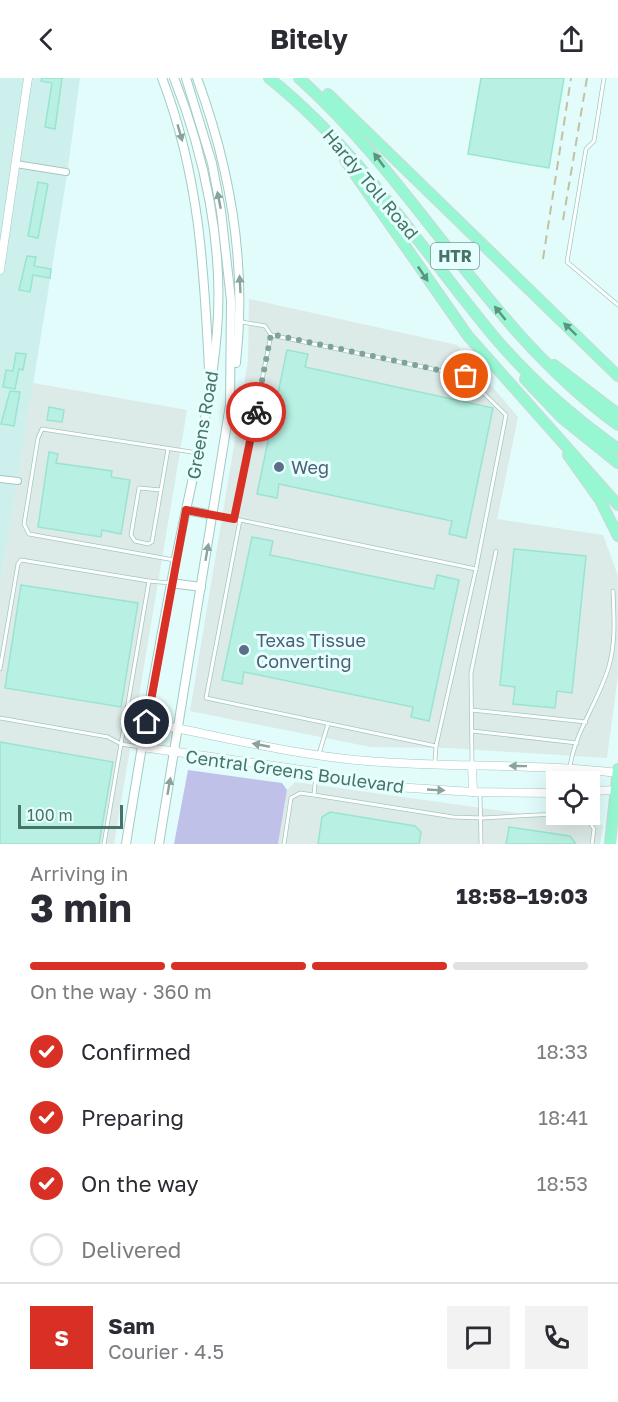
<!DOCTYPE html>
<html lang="en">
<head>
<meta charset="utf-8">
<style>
  :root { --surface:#fff; --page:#f2f2f3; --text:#2b2b33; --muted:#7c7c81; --line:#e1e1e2; --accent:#d93025 }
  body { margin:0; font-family:"Golos Text",sans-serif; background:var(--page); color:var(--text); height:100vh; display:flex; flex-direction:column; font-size:22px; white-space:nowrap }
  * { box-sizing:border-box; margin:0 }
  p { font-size:20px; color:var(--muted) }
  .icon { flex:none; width:33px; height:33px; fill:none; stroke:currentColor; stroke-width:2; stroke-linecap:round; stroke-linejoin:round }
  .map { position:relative; height:766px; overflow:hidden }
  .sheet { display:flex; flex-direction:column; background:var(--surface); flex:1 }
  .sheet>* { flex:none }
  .buttons { position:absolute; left:546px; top:693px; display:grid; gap:12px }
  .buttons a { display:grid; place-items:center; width:54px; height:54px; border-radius:0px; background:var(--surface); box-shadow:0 6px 24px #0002; font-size:30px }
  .scale { position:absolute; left:18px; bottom:15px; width:105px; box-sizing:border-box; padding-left:6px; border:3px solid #487367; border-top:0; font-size:16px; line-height:21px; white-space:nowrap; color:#487367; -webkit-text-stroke:4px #e6fffe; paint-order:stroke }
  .pin { position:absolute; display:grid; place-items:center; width:51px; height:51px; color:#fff; margin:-26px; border:3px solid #fff; border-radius:50%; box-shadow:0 2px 6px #0007 }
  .courier { position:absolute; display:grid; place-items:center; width:60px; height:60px; margin:-30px; border:4px solid #d93025; border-radius:50%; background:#fff; color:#222; box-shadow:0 2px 8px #0007 }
  .summary em { font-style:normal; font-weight:700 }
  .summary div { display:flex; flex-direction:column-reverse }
  .summary { display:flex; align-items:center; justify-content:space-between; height:102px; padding:0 30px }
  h1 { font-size:39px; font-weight:700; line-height:45px }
  .bar { display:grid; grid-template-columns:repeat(4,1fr); gap:9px 6px; align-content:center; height:72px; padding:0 30px }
  .bar i { height:8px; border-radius:4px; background:var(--line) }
  .bar .active { background:var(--accent) }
  .bar p { grid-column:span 4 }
  .line { display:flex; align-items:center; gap:15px; padding:0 30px; border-top:2px solid var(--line) }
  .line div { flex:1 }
  .round { display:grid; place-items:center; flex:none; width:63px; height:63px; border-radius:0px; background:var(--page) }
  ol { padding:0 30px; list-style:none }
  li { display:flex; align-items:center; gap:18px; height:66px }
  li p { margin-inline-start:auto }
  li .icon { padding:6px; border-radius:50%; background:var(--accent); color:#fff; stroke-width:4 }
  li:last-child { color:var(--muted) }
  li i { width:33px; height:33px; border:3px solid var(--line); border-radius:50% }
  header { display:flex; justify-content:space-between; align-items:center; height:78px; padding:0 30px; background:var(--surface); font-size:27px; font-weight:700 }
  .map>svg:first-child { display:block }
</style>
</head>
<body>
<header><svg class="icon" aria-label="back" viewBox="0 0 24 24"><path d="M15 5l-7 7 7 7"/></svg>Bitely<svg class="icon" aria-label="share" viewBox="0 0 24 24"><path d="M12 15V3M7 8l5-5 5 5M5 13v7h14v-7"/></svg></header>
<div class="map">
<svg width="618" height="766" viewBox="0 0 618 766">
  <rect width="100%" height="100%" fill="#e1fcfb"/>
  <path fill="#cdf0ed" d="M0,0H80L67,97L0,510Z"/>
  <g fill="#dceae8">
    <path d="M249,221L457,267L518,339L497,441L603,457L618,498V597L607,680L448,670L371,669L190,633L248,283Z"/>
    <path d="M33,305L187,332L114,766H0V510Z"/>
    <path d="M295,704L603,747L600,766H278L287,712Z"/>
  </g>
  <path fill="#c0c1e9" d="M188,692L282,705L287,712L278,766H174Z"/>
  <g fill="#b8f1e3" stroke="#99e4d0" stroke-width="1.5">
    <path d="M42,0H62L55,51L45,49L52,5L41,3Z"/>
    <path d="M481,0H564L549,90L468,76Z"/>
    <path d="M38,104L48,106L38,160L28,158Z"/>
    <path d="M27,178L36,179L34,188L51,191L50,200L33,197L30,214L19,212Z"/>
    <path d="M287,272L308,276L305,289L493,330L466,460L449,456L452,443L279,406L277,420L257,416Z"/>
    <path d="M16,275L26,276L23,292L19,291L15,311L3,309L6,292L13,293Z"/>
    <path d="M10,313L20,314L14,348L1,346Z"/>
    <path d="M49,329L64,332L62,344L47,342Z"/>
    <path d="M49,374L58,376L56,385L112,393L111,399L130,402L121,456L102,452L101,459L38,449Z"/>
    <path d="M252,459L273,463L270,477L434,511L437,497L459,502L429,643L411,639L413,629L244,594L242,606L222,602Z"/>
    <path d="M514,471L586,478L572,615L557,613L555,630L513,626L515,609L500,607Z"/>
    <path d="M21,507L138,525L121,629L5,610Z"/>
    <path d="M0,664L113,684L99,766H0Z"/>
    <path d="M330,734L415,748L421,754L419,766H318L322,739Z"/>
    <path d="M509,749L570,758L576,766H506Z"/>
  </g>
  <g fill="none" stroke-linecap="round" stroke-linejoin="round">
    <g stroke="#a3c8c1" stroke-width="4.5">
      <g id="service">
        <path d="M604,0L594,63L586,71L567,184L618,227"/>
        <path d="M242,244L265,248L271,257"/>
        <path d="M161,412L139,410L131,457L135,463L148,466L152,464L168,371"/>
        <path d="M215,437L240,442L476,491L506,337L466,298L271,257L234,441"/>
        <path d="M240,442L206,620L436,668L476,491"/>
        <path d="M174,482L29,456L24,446L38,360L42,351L198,375"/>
        <path d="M0,591L18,486L21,482L149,503"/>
        <path d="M471,632L586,644"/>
        <path d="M0,640L108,659L121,666L149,503L170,505"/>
        <path d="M472,653L577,665"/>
        <path d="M319,676L328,646"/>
        <path d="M435,684L436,668"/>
        <path d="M472,685L471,595L496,473"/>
        <path d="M570,689C575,653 599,623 609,588C616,563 614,538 613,513"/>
        <path d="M316,696L314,717L453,739L482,740L556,736"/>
        <path d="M480,715L481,766"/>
        <path d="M576,736L588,742L594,751L592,766"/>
        <path d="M104,766L121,666L140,669"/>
        <path d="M284,766L291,720L300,715L314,717"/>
      </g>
    </g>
    <g stroke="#a3c8c1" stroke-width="8">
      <g id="minor">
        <path d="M16,86L66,94"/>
        <path d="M0,401L18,403"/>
      </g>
    </g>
    <g stroke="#a3c8c1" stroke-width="9">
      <g id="tertiary">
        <path d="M0,192L28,0"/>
        <path d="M146,644C219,658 293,677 367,683C451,690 535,685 618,695"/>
        <path d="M142,669L316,694L364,707L473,714L556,715"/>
        <path d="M472,687L473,714"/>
        <path d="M590,713L618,712"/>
      </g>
    </g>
    <g stroke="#a1cbc3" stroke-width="10">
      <g id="secondary">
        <path d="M162,0C199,96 204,189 209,291"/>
        <path d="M197,0C231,92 247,187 236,285"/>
        <path d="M186,432L213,437"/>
        <path d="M171,505L201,509"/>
        <path d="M126,766C141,672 157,578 175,485C190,408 211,331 217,253C224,169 205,78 174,0"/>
        <path d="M159,766L230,327L231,222L221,133L212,85L186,0"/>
      </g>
    </g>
    <g stroke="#ccd8d4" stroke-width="12">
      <g id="motorway">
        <path d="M269,0C360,72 422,173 496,261C532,303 573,339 618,371"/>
        <path d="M299,0C417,106 489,254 618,347"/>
        <path d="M328,16L618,298"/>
        <path d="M345,82L468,258L618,427"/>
        <path d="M554,287L618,336"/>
        <path d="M525,301L562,340L618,385"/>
        <path d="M568,377L600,422L618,458"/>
        <path d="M610,766L618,691"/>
      </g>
    </g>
    <use href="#service" stroke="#fff" stroke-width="3"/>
    <use href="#minor" stroke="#fff" stroke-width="6"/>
    <use href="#tertiary" stroke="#fff" stroke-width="8"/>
    <use href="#secondary" stroke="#fff" stroke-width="8"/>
    <use href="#motorway" stroke="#97f7d2" stroke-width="10"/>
    <g stroke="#c4c1a0" stroke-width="2" stroke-dasharray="9 6" stroke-linecap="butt">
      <path d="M563,142L587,0"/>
      <path d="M543,181L571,0"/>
    </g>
  </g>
  <defs><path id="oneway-solid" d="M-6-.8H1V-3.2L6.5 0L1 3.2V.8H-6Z" transform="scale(1.5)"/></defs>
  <g fill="#88a49c">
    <use href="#oneway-solid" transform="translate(180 55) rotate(74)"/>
    <use href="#oneway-solid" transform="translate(219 122) rotate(-101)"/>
    <use href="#oneway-solid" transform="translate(240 206) rotate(-93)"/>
    <use href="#oneway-solid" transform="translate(207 474) rotate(-80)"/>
    <use href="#oneway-solid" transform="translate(261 667) rotate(-169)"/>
    <use href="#oneway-solid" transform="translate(518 688) rotate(-179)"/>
    <use href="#oneway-solid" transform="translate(169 708) rotate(-80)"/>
    <use href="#oneway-solid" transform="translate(436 712) rotate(3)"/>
  </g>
  <g fill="#5c9482">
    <use href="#oneway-solid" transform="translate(379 82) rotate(-127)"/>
    <use href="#oneway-solid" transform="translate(423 196) rotate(56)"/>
    <use href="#oneway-solid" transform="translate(500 235) rotate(-129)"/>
    <use href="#oneway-solid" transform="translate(570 251) rotate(-136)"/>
  </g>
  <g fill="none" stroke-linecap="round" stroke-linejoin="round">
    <path stroke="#7ea39b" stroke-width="6" stroke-dasharray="0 10.8" d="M256,334L271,256L466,298"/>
    <path stroke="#d93025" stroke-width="8" d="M147,644L186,432L234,441L256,334"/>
  </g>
  <g fill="#5c6f8a" stroke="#e6fffe" stroke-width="2">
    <circle cx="279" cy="389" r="6"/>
    <circle cx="244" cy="572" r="6"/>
  </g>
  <g text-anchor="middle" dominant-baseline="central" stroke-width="6" stroke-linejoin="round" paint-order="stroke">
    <rect fill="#e6fffe" stroke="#779d94" stroke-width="1.5" x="431" y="165" width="48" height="26" rx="4.5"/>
    <g font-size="16" font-weight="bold" fill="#487367">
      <text x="455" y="178">HTR</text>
    </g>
    <g font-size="18" fill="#487367" stroke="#e6fffe">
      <text transform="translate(371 106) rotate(50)">Hardy Toll Road</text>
      <text transform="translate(202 347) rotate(-80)">Greens Road</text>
      <text transform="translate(295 693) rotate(8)">Central Greens Boulevard</text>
    </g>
    <g font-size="18" fill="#4e5e75" stroke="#e6fffe" text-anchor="start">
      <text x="291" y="389">Weg</text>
      <text x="256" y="562">Texas Tissue<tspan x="256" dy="21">Converting</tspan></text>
    </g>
  </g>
</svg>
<div class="buttons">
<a><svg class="icon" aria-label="locate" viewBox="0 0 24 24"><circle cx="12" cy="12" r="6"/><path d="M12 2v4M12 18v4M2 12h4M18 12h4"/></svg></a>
</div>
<div class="scale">100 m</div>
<div class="pin" style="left:466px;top:298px;background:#ea580c"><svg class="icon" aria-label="bag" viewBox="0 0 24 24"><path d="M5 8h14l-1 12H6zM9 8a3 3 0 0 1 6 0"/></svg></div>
<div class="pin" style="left:147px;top:644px;background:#1f2937"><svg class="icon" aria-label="home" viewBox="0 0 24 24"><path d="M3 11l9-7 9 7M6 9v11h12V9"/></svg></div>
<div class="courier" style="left:256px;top:334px"><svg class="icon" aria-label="bike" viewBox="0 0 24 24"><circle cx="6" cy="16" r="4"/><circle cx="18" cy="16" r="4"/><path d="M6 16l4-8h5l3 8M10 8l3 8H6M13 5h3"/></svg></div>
</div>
<section class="sheet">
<div class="summary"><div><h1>3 min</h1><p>Arriving in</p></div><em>18:58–19:03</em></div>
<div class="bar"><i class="active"></i><i class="active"></i><i class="active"></i><i></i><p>On the way · 360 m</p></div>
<ol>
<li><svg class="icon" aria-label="check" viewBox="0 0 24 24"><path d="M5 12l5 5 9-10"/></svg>Confirmed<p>18:33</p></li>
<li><svg class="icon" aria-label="check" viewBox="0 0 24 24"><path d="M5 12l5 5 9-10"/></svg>Preparing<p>18:41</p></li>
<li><svg class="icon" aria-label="check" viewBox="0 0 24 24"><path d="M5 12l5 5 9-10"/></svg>On the way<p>18:53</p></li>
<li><i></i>Delivered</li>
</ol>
<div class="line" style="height:108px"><b class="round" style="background:var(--accent);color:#fff">S</b><div><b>Sam</b><p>Courier · 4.5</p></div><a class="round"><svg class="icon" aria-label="chat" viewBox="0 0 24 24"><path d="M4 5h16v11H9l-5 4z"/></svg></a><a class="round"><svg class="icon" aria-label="phone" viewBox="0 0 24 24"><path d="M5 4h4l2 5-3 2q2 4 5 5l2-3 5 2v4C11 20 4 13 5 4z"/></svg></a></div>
</section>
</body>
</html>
